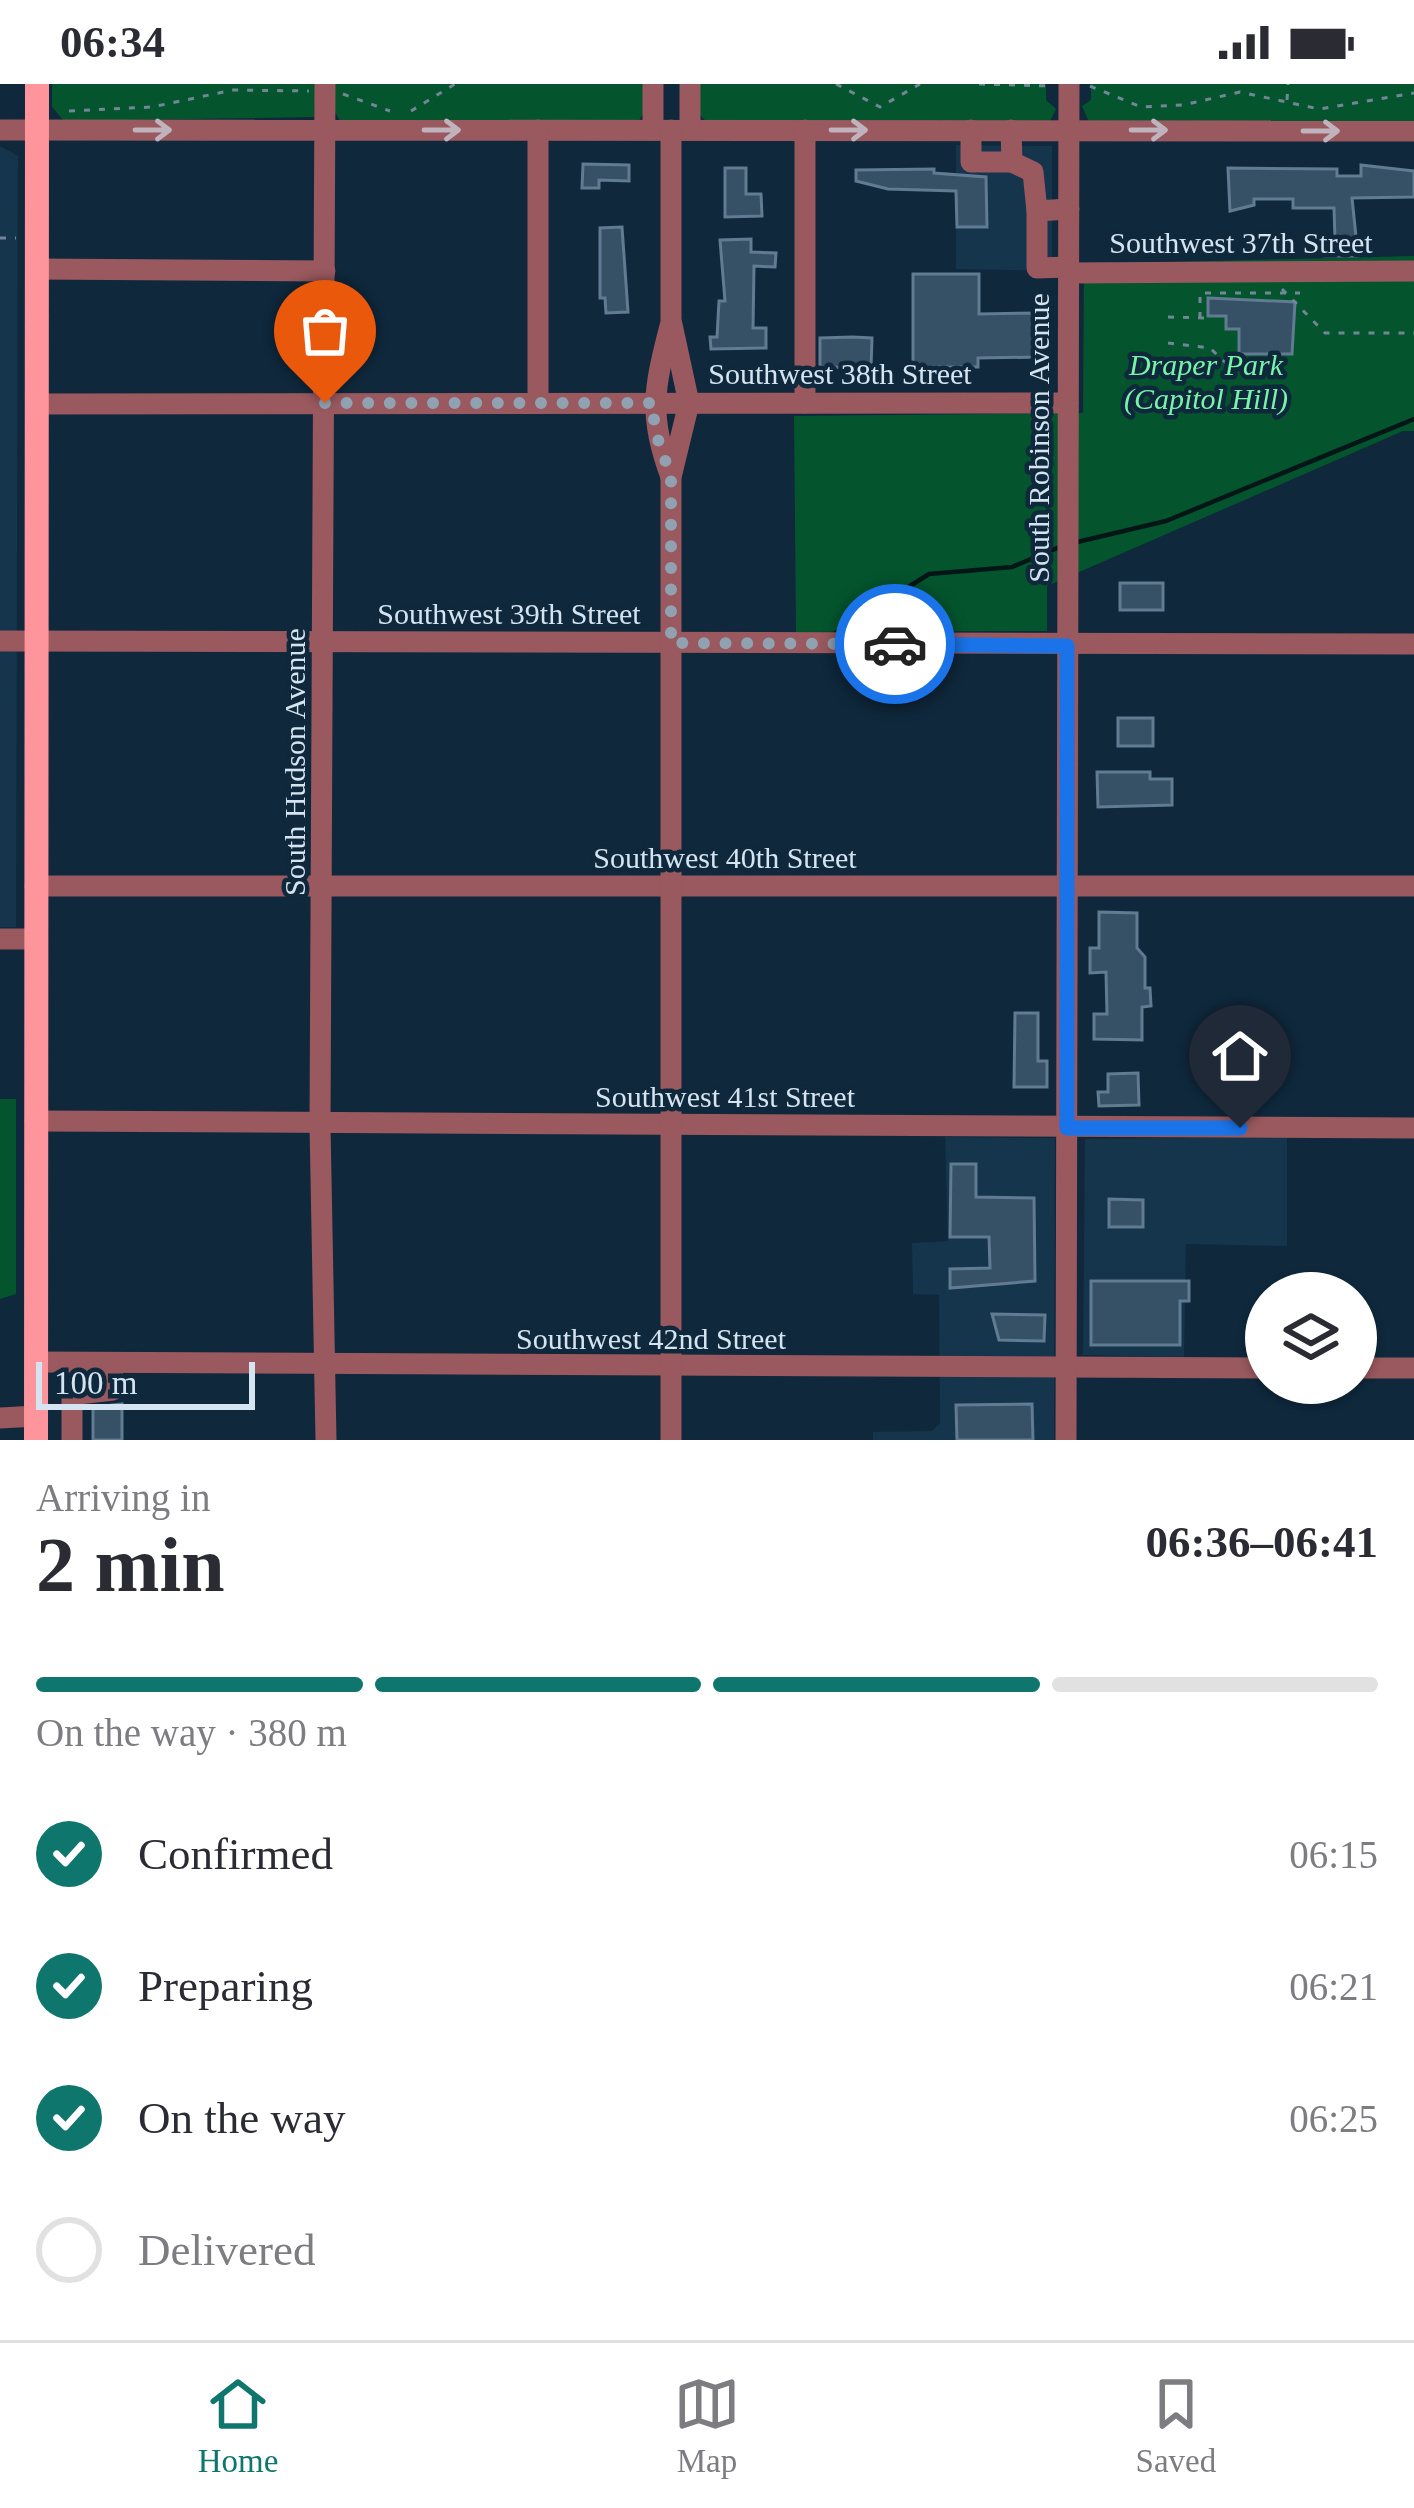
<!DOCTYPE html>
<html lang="en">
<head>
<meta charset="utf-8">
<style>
  :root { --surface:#fff; --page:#f2f2f3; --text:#2b2b33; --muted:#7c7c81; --line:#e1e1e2; --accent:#0f766e }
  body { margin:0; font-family:"Times New Roman",serif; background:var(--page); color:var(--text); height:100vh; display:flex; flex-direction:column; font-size:45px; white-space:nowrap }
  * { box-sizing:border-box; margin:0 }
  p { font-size:39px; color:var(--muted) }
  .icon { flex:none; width:66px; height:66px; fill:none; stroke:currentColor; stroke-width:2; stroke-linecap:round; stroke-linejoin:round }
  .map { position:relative; height:1356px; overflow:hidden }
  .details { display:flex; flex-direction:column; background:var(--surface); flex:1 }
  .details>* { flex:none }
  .tools { position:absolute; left:1245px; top:1188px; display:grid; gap:24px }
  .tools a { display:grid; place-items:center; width:132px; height:132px; border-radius:50%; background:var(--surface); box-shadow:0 3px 9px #0004; font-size:60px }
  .scale { position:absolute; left:36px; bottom:30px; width:219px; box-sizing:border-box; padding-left:12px; border:6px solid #d5e4f1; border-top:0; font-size:33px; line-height:42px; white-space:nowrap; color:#d5e4f1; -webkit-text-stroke:9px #0f283c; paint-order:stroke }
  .pin { position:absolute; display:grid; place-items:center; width:102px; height:102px; color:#fff; margin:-123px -51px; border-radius:50% 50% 50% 0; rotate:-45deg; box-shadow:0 0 12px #0007 }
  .pin .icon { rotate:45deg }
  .courier { position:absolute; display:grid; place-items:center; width:120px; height:120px; margin:-60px; border:9px solid #1a73e8; border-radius:50%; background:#fff; color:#222; box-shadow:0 3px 15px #0007 }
  .headline em { font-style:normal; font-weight:700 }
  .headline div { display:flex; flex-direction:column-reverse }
  .headline { display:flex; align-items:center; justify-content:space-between; height:204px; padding:0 36px }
  h1 { font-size:78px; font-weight:700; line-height:90px }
  .bar { display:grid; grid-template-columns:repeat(4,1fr); gap:18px 12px; align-content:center; height:144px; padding:0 36px }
  .bar i { height:15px; border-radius:9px; background:var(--line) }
  .bar .selected { background:var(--accent) }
  .bar p { grid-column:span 4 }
  ol { padding:0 36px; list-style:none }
  li { display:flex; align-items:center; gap:36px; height:132px }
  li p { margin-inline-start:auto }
  li .icon { padding:12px; border-radius:50%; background:var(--accent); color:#fff; stroke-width:4 }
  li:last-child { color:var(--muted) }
  li i { width:66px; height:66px; border:6px solid var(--line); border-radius:50% }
  .status { display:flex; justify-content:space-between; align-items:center; height:84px; padding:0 60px; background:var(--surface); direction:ltr }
  .status svg { height:33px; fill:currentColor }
  .tab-bar { display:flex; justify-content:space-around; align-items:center; height:168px; border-top:3px solid var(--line); background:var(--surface); font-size:33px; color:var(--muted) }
  .tab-bar a { display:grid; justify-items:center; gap:6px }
  .tab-bar .selected { color:var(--accent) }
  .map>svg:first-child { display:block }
</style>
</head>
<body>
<div class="status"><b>06:34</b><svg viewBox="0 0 49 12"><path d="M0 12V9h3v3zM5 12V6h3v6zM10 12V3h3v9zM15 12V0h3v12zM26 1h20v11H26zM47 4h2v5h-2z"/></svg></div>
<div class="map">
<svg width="1414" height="1356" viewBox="0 0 1414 1356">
  <rect width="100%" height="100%" fill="#0f283c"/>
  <g fill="#15354c">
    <path d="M956,61L1052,62V187L956,185Z"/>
    <path d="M0,62L18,72L16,843H0Z"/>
    <path d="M945,1053L1055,1054L1054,1356H873V1348L932,1347L940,1339L939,1211L913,1210L912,1159L948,1157Z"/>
    <path d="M1287,1053V1162L1186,1160L1184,1273L1083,1271L1085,1055Z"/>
  </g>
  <g fill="#04552e">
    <path d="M52,0H316L314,33L64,37L52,23Z"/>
    <path d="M334,0H645V27L638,38L340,37L334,26Z"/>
    <path d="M700,0H1046V16L1056,25L1050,37H706L700,31Z"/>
    <path d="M1091,0H1414V39L1089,38L1082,22L1091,16Z"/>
    <path d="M1414,172V347H1403L1047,502V547L796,548L794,332L1083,329L1084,180Z"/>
    <path d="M0,1015H16V1210L0,1215Z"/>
  </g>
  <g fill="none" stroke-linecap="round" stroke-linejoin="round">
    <g stroke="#031517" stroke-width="4.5">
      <path d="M1073,459L1166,437L1414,335"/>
      <path d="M833,551L929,490L1012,483L1062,462"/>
    </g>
  </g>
  <g fill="#365065" stroke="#607b92" stroke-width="3">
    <path d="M583,80L629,81V97L599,96V104H582Z"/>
    <path d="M1361,81L1414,87V113L1352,114L1358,172H1325L1326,156H1335L1334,124H1293V115H1254V121L1230,127L1228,84L1337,85V92H1361Z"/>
    <path d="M725,84H746V110H761L762,132L725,133Z"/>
    <path d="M934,85V89L986,93L987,143H957L956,107L888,105L856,97V86Z"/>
    <path d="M622,143L628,228L606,229L605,214H600V144Z"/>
    <path d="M751,155V168L776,169L775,183L754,182L753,244H766V264L711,265L710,253H717L719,217H725L720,156Z"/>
    <path d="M913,190H979V230L1038,229L1039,273L978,274V283H913Z"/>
    <path d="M1208,214L1295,218L1292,270H1239V245H1226V232H1208Z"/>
    <path d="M853,253L872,254L871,284L820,283V254Z"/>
    <rect x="1120" y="499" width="43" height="27"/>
    <rect x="1118" y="634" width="35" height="28"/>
    <path d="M1097,688H1150V695H1172V721L1098,723Z"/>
    <path d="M1099,828L1137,829V864L1145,873V904H1150L1151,922L1142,923V956L1094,955V930H1107L1106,888L1090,889V864H1099Z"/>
    <path d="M1015,929H1038V977H1047V1003H1014Z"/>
    <path d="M1138,989L1139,1021L1099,1022L1098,1008H1108V990Z"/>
    <path d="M951,1080H976V1113L1034,1114L1035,1197L950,1204V1185L990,1184L989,1153H950Z"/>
    <path d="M1109,1115L1143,1116V1143H1109Z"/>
    <path d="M1091,1197H1189V1217H1180V1261H1091Z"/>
    <path d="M992,1230L1045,1231L1044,1257L999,1256Z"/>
    <path d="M122,1320V1356H93V1323Z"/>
    <path d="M1032,1320L1033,1356H957L956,1321Z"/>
  </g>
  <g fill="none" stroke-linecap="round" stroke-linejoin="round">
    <g stroke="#728697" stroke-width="3" stroke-dasharray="6 9" stroke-linecap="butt">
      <path d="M836,0L880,23L920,0"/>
      <path d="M979,0L1050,2"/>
      <path d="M1090,2L1141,23L1183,21L1240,8L1319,25L1414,9"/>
      <path d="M343,10L390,27"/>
      <path d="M1287,16L1288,0"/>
      <path d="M69,27L152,23L233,6L309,7"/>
      <path d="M411,27L455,0"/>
      <path d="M0,154H16"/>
      <path d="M1282,205L1325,249H1414"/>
      <path d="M1168,233L1208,234"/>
      <path d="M1200,234V209H1300"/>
      <path d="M1168,259L1210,264L1228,281H1239"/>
    </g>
    <g stroke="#99595e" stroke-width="21">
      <path d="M325,0L320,1041L326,1356"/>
      <path d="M653,0V46"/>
      <path d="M0,46L1414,47"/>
      <path d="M538,46V319"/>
      <path d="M690,46V0"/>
      <path d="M805,46V319"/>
      <path d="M971,46V78H1012L1011,46"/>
      <path d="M1012,78L1033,88L1037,127L1069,125"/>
      <path d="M1037,127V184L1069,183"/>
      <path d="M36,185L325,187"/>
      <path d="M1069,189L1414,187"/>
      <path d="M670,242C654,304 648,332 671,393"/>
      <path d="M36,320L1068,319"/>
      <path d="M0,557L1414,560"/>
      <path d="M35,802H1414"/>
      <path d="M0,855H35"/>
      <path d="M35,1037L1414,1044"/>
      <path d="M36,1278L1266,1284"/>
      <path d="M1356,1284H1414"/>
      <path d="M0,1334L36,1332"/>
      <path d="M72,1356V1315L78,1310L113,1306L112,1280"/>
      <path d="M671,1356V393L689,319L671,236V46"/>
      <path d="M1066,1356L1069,0"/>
    </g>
    <path stroke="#fe959c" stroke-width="24" d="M36,1356L37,0"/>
  </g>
  <defs><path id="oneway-shaft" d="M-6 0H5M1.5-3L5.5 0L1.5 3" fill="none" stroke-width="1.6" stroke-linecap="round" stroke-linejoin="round" transform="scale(3)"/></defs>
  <g stroke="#c0b3be">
    <use href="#oneway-shaft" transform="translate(153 46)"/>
    <use href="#oneway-shaft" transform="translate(442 46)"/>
    <use href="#oneway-shaft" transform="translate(849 46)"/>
    <use href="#oneway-shaft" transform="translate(1149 46)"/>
    <use href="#oneway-shaft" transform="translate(1321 47)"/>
  </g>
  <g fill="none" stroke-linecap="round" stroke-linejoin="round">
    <path stroke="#90a2b2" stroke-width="12" stroke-dasharray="0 21.6" d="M325,319H654V344L671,393V559L895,560"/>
    <path stroke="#1a73e8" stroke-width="15" d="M895,560L1067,562V1044H1240"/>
  </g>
  <g text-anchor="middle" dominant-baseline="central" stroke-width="9" stroke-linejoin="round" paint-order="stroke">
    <g font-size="30" fill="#d5e4f1" stroke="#0f283c">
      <text x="1241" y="158">Southwest 37th Street</text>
      <text x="840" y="289">Southwest 38th Street</text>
      <text transform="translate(1038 354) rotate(-90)">South Robinson Avenue</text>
      <text x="509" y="529">Southwest 39th Street</text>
      <text transform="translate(294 678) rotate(-90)">South Hudson Avenue</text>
      <text x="725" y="773">Southwest 40th Street</text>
      <text x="725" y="1012">Southwest 41st Street</text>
      <text x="651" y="1254">Southwest 42nd Street</text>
    </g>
    <g font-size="30" font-style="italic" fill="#76f4a7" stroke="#0f283c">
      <text x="1206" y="280">Draper Park<tspan x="1206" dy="34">(Capitol Hill)</tspan></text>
    </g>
  </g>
</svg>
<div class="tools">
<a><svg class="icon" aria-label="layers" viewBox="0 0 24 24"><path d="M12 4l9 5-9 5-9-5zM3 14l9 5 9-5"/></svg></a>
</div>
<div class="scale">100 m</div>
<div class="pin" style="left:325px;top:319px;background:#ea580c"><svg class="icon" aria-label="bag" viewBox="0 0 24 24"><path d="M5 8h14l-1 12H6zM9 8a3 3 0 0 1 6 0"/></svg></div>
<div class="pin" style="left:1240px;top:1044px;background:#1f2937"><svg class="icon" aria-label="home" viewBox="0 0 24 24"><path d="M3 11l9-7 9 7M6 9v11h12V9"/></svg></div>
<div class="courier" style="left:895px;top:560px"><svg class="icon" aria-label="car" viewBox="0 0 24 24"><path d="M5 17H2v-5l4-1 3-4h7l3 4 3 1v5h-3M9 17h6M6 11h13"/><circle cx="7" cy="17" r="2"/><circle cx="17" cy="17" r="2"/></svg></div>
</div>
<section class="details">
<div class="headline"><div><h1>2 min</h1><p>Arriving in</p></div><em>06:36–06:41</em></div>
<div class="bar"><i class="selected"></i><i class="selected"></i><i class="selected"></i><i></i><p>On the way · 380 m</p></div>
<ol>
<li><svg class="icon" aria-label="check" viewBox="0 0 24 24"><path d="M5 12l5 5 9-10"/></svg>Confirmed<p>06:15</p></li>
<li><svg class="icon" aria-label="check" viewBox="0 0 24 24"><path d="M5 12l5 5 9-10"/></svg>Preparing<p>06:21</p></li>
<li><svg class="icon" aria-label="check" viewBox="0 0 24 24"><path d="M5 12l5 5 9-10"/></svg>On the way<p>06:25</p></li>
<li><i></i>Delivered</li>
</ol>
</section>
<nav class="tab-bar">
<a class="selected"><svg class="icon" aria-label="home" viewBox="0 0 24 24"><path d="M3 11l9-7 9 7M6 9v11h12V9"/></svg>Home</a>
<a><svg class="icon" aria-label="map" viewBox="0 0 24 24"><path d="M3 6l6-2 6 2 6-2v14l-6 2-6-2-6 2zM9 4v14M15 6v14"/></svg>Map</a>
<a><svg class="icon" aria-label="saved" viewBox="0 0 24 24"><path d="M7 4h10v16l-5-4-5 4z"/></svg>Saved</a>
</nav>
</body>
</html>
